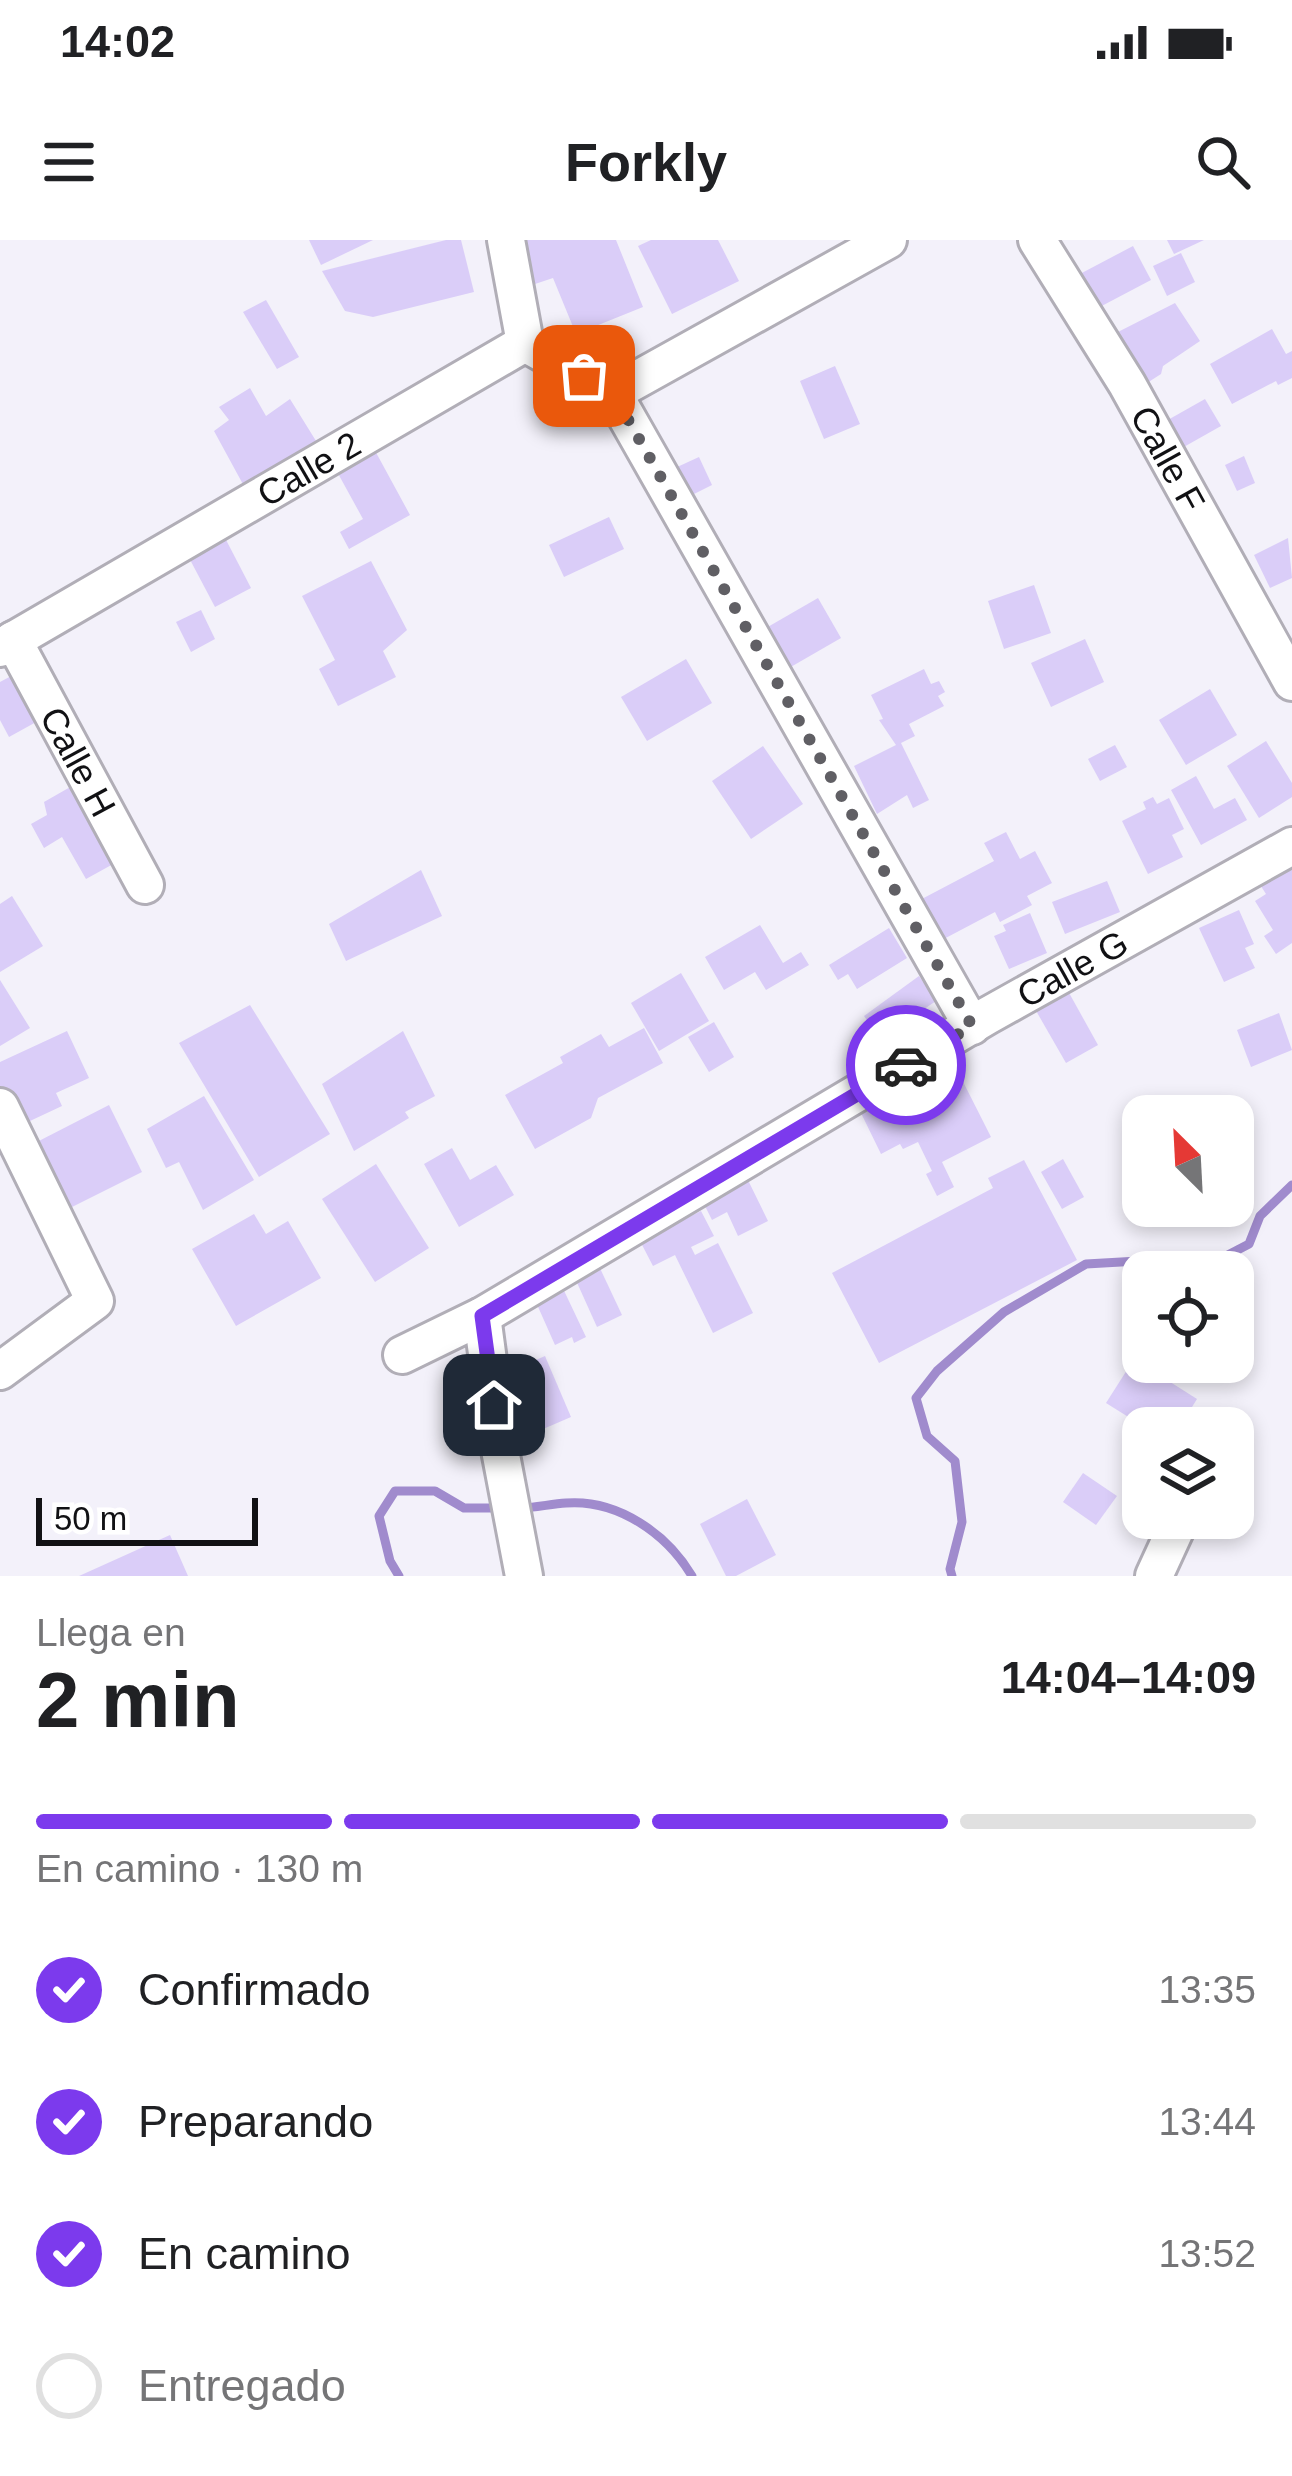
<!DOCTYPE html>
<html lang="es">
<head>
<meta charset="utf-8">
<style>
  :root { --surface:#fff; --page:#f6f6f6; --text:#202124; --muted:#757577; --line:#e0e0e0; --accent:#7c3aed }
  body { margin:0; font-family:Helvetica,sans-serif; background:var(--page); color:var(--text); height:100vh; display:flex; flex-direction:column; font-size:45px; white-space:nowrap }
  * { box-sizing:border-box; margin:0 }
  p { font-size:39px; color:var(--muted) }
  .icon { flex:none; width:66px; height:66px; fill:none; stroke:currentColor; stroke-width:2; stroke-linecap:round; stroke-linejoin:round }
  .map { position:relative; height:1336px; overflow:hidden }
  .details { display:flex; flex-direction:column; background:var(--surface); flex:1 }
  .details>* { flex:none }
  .needle { width:78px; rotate:336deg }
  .tools { position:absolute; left:1122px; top:855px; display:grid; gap:24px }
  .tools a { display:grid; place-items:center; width:132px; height:132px; border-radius:24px; background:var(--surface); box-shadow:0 6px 18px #0003; font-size:60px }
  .scale { position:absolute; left:36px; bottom:30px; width:222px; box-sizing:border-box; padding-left:12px; border:6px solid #111114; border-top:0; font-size:33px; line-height:42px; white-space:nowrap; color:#111114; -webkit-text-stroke:9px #fff; paint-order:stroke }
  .pin { position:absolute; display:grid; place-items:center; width:102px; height:102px; color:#fff; margin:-51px; border-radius:24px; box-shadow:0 6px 18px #0006 }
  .courier { position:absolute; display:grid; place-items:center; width:120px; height:120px; margin:-60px; border:9px solid #7c3aed; border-radius:50%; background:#fff; color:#222; box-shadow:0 3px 15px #0007 }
  .head em { font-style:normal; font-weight:800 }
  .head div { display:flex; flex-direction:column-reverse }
  .head { display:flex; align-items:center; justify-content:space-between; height:204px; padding:0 36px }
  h1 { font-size:78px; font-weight:800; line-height:90px }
  .bar { display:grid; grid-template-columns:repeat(4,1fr); gap:18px 12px; align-content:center; height:144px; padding:0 36px }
  .bar i { height:15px; border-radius:9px; background:var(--line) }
  .bar .on { background:var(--accent) }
  .bar p { grid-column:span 4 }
  ol { padding:0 36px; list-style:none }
  li { display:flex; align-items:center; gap:36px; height:132px }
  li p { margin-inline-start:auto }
  li .icon { padding:12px; border-radius:50%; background:var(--accent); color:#fff; stroke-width:4 }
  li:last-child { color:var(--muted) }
  li i { width:66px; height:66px; border:6px solid var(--line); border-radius:50% }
  .status { display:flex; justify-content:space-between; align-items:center; height:84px; padding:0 60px; background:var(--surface); direction:ltr }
  .status svg { height:33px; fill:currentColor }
  header { display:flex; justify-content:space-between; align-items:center; height:156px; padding:0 36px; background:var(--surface); font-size:54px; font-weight:800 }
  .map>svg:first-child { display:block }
</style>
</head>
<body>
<div class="status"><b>14:02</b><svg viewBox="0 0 49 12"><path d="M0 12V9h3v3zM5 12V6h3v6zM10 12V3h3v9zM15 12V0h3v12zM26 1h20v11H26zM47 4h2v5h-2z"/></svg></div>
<header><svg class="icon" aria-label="menu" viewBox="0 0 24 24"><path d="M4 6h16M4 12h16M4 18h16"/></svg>Forkly<svg class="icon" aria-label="search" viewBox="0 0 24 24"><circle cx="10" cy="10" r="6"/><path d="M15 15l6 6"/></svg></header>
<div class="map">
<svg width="1292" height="1336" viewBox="0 0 1292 1336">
  <rect width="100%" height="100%" fill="#f3f1fa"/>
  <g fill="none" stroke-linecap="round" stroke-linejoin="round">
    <g stroke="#a08bcd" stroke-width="9">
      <path d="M519,1268C535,1268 550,1264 566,1263C618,1259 667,1294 692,1336"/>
      <path d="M399,1336L390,1321L379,1276L395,1251H435L464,1268H502"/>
      <path d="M952,1336L950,1329L962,1282L955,1221L927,1196L916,1158L937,1131L1004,1072L1086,1024L1226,1016L1249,1004L1260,976L1292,945"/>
    </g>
  </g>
  <g fill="#dacdf8">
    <path d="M309,0H373L321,25Z"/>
    <path d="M446,0H461L474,52L373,77L345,71L322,31Z"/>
    <path d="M521,0H616L643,67L576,94L553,38L535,44Z"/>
    <path d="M651,0H718L739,41L672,74L638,6Z"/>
    <path d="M1167,0H1204L1174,14Z"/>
    <path d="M1133,6L1151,40L1096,69L1078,35Z"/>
    <path d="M1181,13L1195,42L1167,56L1153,26Z"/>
    <path d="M266,60L299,117L277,129L243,72Z"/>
    <path d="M1175,63L1200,101L1163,126L1161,134L1147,143L1114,94Z"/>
    <path d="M1272,89L1286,114L1292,111V138L1278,145L1276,141L1232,164L1210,124Z"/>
    <path d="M835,126L860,184L824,199L800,141Z"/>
    <path d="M250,148L266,176L290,159L321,209L245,248L214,191L229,180L219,167Z"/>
    <path d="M1205,159L1221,186L1182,208L1166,181Z"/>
    <path d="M373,207L410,275L349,309L340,292L363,279L335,228Z"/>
    <path d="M1244,216L1255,243L1237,251L1225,225Z"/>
    <path d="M699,217L712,245L688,257L675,228Z"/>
    <path d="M609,277L624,309L564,337L549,305Z"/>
    <path d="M224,296L251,348L215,367L187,314Z"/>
    <path d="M1288,298L1292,338L1270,348L1254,315Z"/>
    <path d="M371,321L407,390L383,411L396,437L338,466L319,429L335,420L302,356Z"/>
    <path d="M1034,345L1051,393L1004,409L988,361Z"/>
    <path d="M818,358L841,398L789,428L766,388Z"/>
    <path d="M201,370L215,399L191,412L176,382Z"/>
    <path d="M1085,399L1104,442L1051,467L1031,423Z"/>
    <path d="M686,419L712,463L647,501L621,457Z"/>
    <path d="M924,429L931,444L939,441L945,452L938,456L944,466L909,484L915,496L901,503L929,560L913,568L907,555L877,574L854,526L896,505L879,480L883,479L871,455Z"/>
    <path d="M13,435L38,481L9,497L0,480V442Z"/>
    <path d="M1210,449L1237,495L1186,525L1159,480Z"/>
    <path d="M1266,501L1292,543V557L1259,578L1227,526Z"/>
    <path d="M1115,505L1127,527L1100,541L1088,519Z"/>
    <path d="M763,506L803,564L751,599L712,541Z"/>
    <path d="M1196,536L1214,569L1235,558L1247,580L1201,605L1171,550Z"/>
    <path d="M72,546L115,623L86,639L62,597L44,608L31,584L47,575L44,562Z"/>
    <path d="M1153,557L1157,564L1169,558L1184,589L1172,595L1183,617L1148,634L1122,581L1146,569L1143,562Z"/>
    <path d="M1006,592L1020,619L1035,611L1052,643L1027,656L1032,665L1000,682L995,672L940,701L918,661L994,621L984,603Z"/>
    <path d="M1282,624L1286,632L1292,630V703L1276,714L1264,696L1273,690L1255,661L1266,654L1257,640Z"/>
    <path d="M421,630L442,676L346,721L329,684Z"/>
    <path d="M1107,641L1120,672L1065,694L1052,662Z"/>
    <path d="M12,656L43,706L0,732V664Z"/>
    <path d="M1239,670L1254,704L1245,708L1255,728L1224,742L1199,688Z"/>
    <path d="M1030,673L1047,713L1009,729L994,696L1006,691L1003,685Z"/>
    <path d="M760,685L783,723L801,712L809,725L766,750L755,732L724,750L705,717Z"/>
    <path d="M889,688L907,718L857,749L848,734L838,740L829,725Z"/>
    <path d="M681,733L709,781L659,811L631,763Z"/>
    <path d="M919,736L936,761L905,782L913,793L889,811L864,776Z"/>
    <path d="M0,740L30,788L0,806Z"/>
    <path d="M1068,751L1098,805L1066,823L1035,769Z"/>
    <path d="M250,765L330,894L259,937L179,803Z"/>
    <path d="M1279,773L1292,810L1251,827L1237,790Z"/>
    <path d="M714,782L734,817L709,832L688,797Z"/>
    <path d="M644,788L663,823L598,858L591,878L535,909L505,855L563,823L560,817L601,794L609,807Z"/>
    <path d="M67,791L89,838L56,853L62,866L15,888L0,856V822Z"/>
    <path d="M403,791L435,856L405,872L409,878L354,911L322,844Z"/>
    <path d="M950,816L991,897L942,922L954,947L937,956L926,934L932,931L918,902L903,909L900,904L881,914L860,871L906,847L902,840Z"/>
    <path d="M204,856L254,940L203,970L179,922L166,928L147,889Z"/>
    <path d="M109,865L142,932L66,970L33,904Z"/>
    <path d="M452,908L470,940L496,925L514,955L459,987L424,924Z"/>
    <path d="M1063,919L1084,957L1062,969L1041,932Z"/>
    <path d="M1024,920L1077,1020L879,1123L832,1033L993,948L988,938Z"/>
    <path d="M376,924L429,1008L375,1042L322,959Z"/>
    <path d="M744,932L768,981L738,996L727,972L712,980L699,954Z"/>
    <path d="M701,971L714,996L691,1007L695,1015L718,1003L753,1073L713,1093L675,1015L653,1026L640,1001Z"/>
    <path d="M254,974L266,994L288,981L321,1038L236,1086L192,1009Z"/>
    <path d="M598,1024L622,1075L597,1087L574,1036Z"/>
    <path d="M558,1038L586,1097L574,1103L572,1097L555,1105L531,1051Z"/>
    <path d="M545,1116L571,1177L527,1196L501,1135Z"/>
    <path d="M1134,1119L1197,1159L1179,1188H1146L1106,1163Z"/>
    <path d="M1083,1233L1117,1256L1096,1285L1063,1262Z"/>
    <path d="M747,1259L776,1315L736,1336H726L700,1284Z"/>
    <path d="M170,1295L188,1336H79Z"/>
  </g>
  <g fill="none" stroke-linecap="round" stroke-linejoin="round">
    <g stroke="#b1aeb7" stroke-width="42">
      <g id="street">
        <path d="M506,0L525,103"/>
        <path id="s1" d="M1037,0L1127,144L1292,442"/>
        <path d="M525,103L613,153L972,786"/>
        <path d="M613,153L888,0"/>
        <path id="s2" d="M13,400L145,645"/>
        <path id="s3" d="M0,408L525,103"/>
        <path d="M0,867L95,1061L0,1131"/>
        <path d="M482,1076L500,1210L524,1336"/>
        <path id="s4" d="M402,1115L482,1076L987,776L1292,606"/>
        <path d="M1154,1336L1177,1286"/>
      </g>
    </g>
    <use href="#street" stroke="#fff" stroke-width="36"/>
  </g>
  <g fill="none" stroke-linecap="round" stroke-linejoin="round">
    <path stroke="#605f64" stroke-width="12" stroke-dasharray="0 21.6" d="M584,136L613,153L972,786L906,825"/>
    <path stroke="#7c3aed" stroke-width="15" d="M494,1165L482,1076L906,825"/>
  </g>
  <g text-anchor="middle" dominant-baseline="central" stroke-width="9" stroke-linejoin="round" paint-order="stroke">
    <g font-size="36" fill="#111114" stroke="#fff">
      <text stroke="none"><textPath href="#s1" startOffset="255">Calle F</textPath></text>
      <text stroke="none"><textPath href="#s3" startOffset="357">Calle 2</textPath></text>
      <text stroke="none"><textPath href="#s2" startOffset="138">Calle H</textPath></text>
      <text stroke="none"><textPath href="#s4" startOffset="774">Calle G</textPath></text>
    </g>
  </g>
</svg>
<div class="tools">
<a><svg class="needle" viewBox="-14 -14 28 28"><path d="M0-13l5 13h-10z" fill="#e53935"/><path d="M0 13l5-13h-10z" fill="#757577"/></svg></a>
<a><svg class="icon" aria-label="locate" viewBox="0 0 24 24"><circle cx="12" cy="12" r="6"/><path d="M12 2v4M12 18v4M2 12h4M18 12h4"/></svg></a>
<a><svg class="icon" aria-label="layers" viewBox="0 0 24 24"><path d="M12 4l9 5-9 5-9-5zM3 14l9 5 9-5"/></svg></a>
</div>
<div class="scale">50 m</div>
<div class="pin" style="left:584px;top:136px;background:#ea580c"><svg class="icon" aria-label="bag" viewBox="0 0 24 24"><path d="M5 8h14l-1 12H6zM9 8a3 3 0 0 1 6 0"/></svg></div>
<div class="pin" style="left:494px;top:1165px;background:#1f2937"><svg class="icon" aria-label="home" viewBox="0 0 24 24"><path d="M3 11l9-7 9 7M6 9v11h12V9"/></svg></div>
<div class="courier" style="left:906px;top:825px"><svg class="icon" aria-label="car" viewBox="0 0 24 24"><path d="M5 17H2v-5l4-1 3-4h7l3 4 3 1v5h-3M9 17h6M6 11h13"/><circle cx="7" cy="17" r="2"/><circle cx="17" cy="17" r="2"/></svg></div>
</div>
<section class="details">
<div class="head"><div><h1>2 min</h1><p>Llega en</p></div><em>14:04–14:09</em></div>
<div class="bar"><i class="on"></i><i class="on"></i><i class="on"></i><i></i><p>En camino · 130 m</p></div>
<ol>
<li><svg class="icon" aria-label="check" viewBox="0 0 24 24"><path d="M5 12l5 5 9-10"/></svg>Confirmado<p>13:35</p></li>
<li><svg class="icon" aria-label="check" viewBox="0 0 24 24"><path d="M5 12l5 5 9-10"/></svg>Preparando<p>13:44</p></li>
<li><svg class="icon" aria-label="check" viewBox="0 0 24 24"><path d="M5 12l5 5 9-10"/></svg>En camino<p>13:52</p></li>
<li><i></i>Entregado</li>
</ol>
</section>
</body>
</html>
